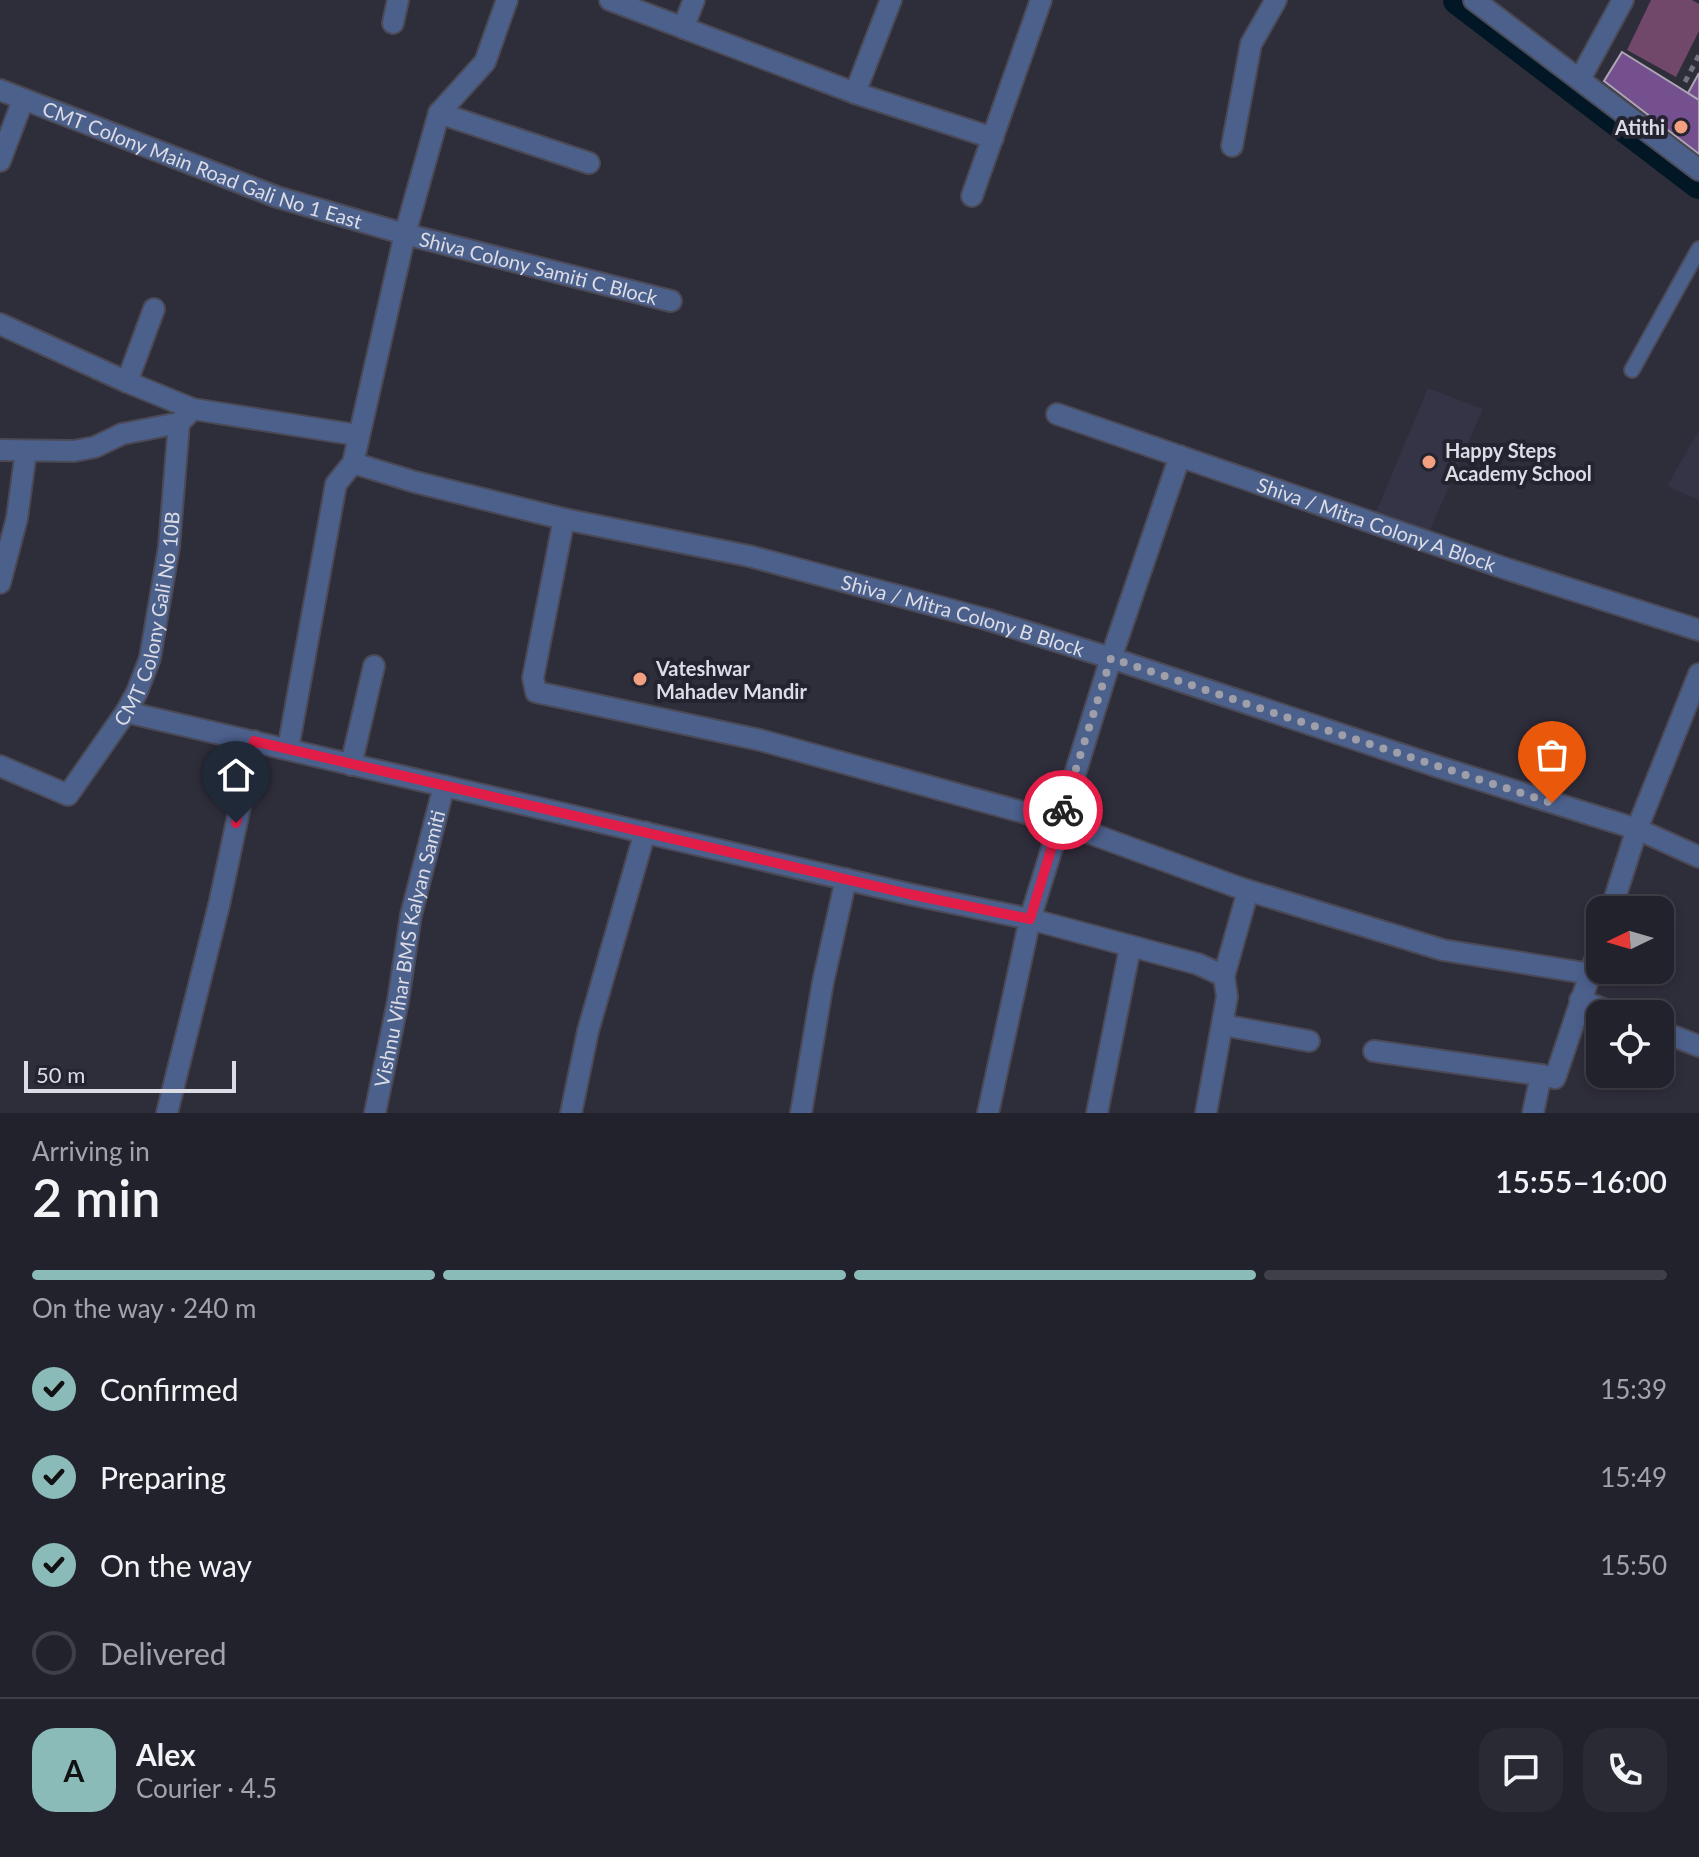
<!DOCTYPE html>
<html lang="en">
<head>
<meta charset="utf-8">
<style>
  :root { --surface:#22222c; --page:#2a2a34; --text:#f1f3f6; --muted:#a2a4a9; --line:#3f3f48; --accent:#8bbbb9 }
  body { margin:0; font-family:Lato,sans-serif; background:var(--page); color:var(--text); height:100vh; display:flex; flex-direction:column; font-size:30px; white-space:nowrap }
  * { box-sizing:border-box; margin:0 }
  p { font-size:26px; color:var(--muted) }
  .icon { flex:none; width:44px; height:44px; fill:none; stroke:currentColor; stroke-width:2; stroke-linecap:round; stroke-linejoin:round }
  .map { position:relative; height:1113px; overflow:hidden }
  .panel { display:flex; flex-direction:column; background:var(--surface); flex:1 }
  .panel>* { flex:none }
  .needle { width:52px; rotate:265deg }
  .fabs { position:absolute; left:1586px; top:896px; display:grid; gap:16px }
  .fabs a { display:grid; place-items:center; width:88px; height:88px; border-radius:16px; background:var(--surface); box-shadow:0 4px 12px #0003,0 0 0 2px var(--line); font-size:40px }
  .scale { position:absolute; left:24px; bottom:20px; width:212px; box-sizing:border-box; padding-left:8px; border:4px solid #dcdce5; border-top:0; font-size:22px; line-height:28px; white-space:nowrap; color:#dcdce5; -webkit-text-stroke:6px #242330; paint-order:stroke }
  .pin { position:absolute; display:grid; place-items:center; width:68px; height:68px; color:#fff; margin:-82px -34px; border-radius:50% 50% 50% 0; rotate:-45deg; box-shadow:0 0 8px #0007 }
  .pin .icon { rotate:45deg }
  .courier { position:absolute; display:grid; place-items:center; width:80px; height:80px; margin:-40px; border:6px solid #e11d48; border-radius:50%; background:#fff; color:#222; box-shadow:0 2px 10px #0007 }
  .summary em { font-style:normal; font-weight:600 }
  .summary div { display:flex; flex-direction:column-reverse }
  .summary { display:flex; align-items:center; justify-content:space-between; height:136px; padding:0 32px }
  h1 { font-size:52px; font-weight:600; line-height:60px }
  .bar { display:grid; grid-template-columns:repeat(4,1fr); gap:12px 8px; align-content:center; height:96px; padding:0 32px }
  .bar i { height:10px; border-radius:6px; background:var(--line) }
  .bar .on { background:var(--accent) }
  .bar p { grid-column:span 4 }
  .line { display:flex; align-items:center; gap:20px; padding:0 32px; border-top:2px solid var(--line) }
  .line div { flex:1 }
  .round { display:grid; place-items:center; flex:none; width:84px; height:84px; border-radius:24px; background:var(--page) }
  ol { padding:0 32px; list-style:none }
  li { display:flex; align-items:center; gap:24px; height:88px }
  li p { margin-inline-start:auto }
  li .icon { padding:8px; border-radius:50%; background:var(--accent); color:#111; stroke-width:4 }
  li:last-child { color:var(--muted) }
  li i { width:44px; height:44px; border:4px solid var(--line); border-radius:50% }
  .map>svg:first-child { display:block }
</style>
</head>
<body>
<div class="map">
<svg width="1699" height="1113" viewBox="0 0 1699 1113">
  <rect width="100%" height="100%" fill="#2e2d3a"/>
  <g fill="#353447">
    <path d="M1428,388L1483,409L1429,532L1375,515Z"/>
    <path d="M1699,430V500L1667,486Z"/>
  </g>
  <path fill="#71476a" d="M1651,0H1692L1699,4V31L1676,77L1627,50Z"/>
  <g fill="none" stroke-linecap="round" stroke-linejoin="round">
    <path stroke="#021726" stroke-width="30" d="M1458,0L1699,184"/>
  </g>
  <g fill="#75508f" stroke="#ada5b4" stroke-width="2">
    <path d="M1622,52L1699,100V154L1604,81Z"/>
    <path d="M1699,73V100L1688,93Z"/>
  </g>
  <g fill="none" stroke-linecap="round" stroke-linejoin="round">
    <g stroke="#4a4955" stroke-width="18">
      <path id="lane" d="M1632,370L1699,249"/>
    </g>
    <g stroke="#4a4955" stroke-width="24">
      <g id="street">
        <path id="s1" d="M507,0L485,62L439,113L405,234L353,463L415,482L564,519L749,556L989,620L1111,658L1439,767L1637,829L1699,857"/>
        <path d="M610,0L855,93L891,0"/>
        <path d="M1474,0L1699,170"/>
        <path d="M393,23L398,0"/>
        <path d="M683,28L694,0"/>
        <path d="M1580,79L1623,0"/>
        <path id="s2" d="M0,90L277,197L405,234L671,301"/>
        <path d="M855,93L993,138"/>
        <path d="M439,113L589,163"/>
        <path d="M1232,146L1251,44L1276,0"/>
        <path d="M0,161L23,100"/>
        <path d="M972,196L1041,0"/>
        <path d="M0,324L127,382L193,409L357,435"/>
        <path d="M127,382L154,309"/>
        <path id="s3" d="M1057,414L1507,569L1699,630"/>
        <path d="M0,450L74,451L95,447L122,434L179,423L188,414"/>
        <path d="M564,519L533,678L536,692L760,740L1059,822L1240,888L1443,950L1591,974"/>
        <path d="M0,583L17,518L26,451"/>
        <path d="M126,712L909,894L1030,919L1198,964L1224,976L1227,997L1206,1113"/>
        <path d="M288,749L336,484L353,463"/>
        <path d="M351,765L374,666"/>
        <path id="s4" d="M0,766L68,795L126,712L137,692L150,658L169,547L179,423"/>
        <path d="M1611,910L1637,829L1699,674"/>
        <path d="M1224,976L1248,891"/>
        <path d="M1580,1000L1616,1014"/>
        <path d="M1223,1025L1309,1041"/>
        <path d="M1660,1031L1699,1046"/>
        <path d="M1374,1051L1541,1075"/>
        <path d="M167,1113L219,905L254,741"/>
        <path id="s5" d="M375,1113L398,1001L411,915L444,786"/>
        <path d="M571,1113L588,1031L645,832"/>
        <path d="M801,1113L823,982L846,879"/>
        <path d="M988,1113L1030,919L1111,658L1180,456"/>
        <path d="M1097,1113L1130,948"/>
        <path d="M1533,1113L1541,1075L1555,1078L1600,945"/>
      </g>
    </g>
    <path stroke="#74737f" stroke-width="5" stroke-dasharray="6 6" stroke-linecap="butt" d="M1685,82L1699,55"/>
    <use href="#lane" stroke="#4c608c" stroke-width="14"/>
    <use href="#street" stroke="#4c608c" stroke-width="20"/>
  </g>
  <g fill="none" stroke-linecap="round" stroke-linejoin="round">
    <path stroke="#9f9fa9" stroke-width="8" stroke-dasharray="0 14.4" d="M1063,810L1111,658L1277,714L1552,803"/>
    <path stroke="#e11d48" stroke-width="10" d="M236,823L254,741L909,894L1030,919L1063,810"/>
  </g>
  <g fill="#f3a081" stroke="#242330" stroke-width="3">
    <circle cx="1681" cy="127" r="8"/>
    <circle cx="1429" cy="462" r="8"/>
    <circle cx="640" cy="679" r="8"/>
  </g>
  <g text-anchor="middle" dominant-baseline="central" stroke-width="8" stroke-linejoin="round" paint-order="stroke">
    <g font-size="20" font-weight="bold" fill="#dcdce5" stroke="#242330" text-anchor="start">
      <text x="1665" y="127" text-anchor="end">Atithi</text>
      <text x="1445" y="450">Happy Steps<tspan x="1445" dy="23">Academy School</tspan></text>
      <text x="656" y="668">Vateshwar<tspan x="656" dy="23">Mahadev Mandir</tspan></text>
    </g>
    <g font-size="20" fill="#dcdce5" stroke="#242330">
      <text stroke="none"><textPath href="#s2" startOffset="216">CMT Colony Main Road Gali No 1 East</textPath></text>
      <text stroke="none"><textPath href="#s2" startOffset="568">Shiva Colony Samiti C Block</textPath></text>
      <text stroke="none"><textPath href="#s3" startOffset="338">Shiva / Mitra Colony A Block</textPath></text>
      <text stroke="none"><textPath href="#s1" startOffset="1124">Shiva / Mitra Colony B Block</textPath></text>
      <text stroke="none"><textPath href="#s4" startOffset="272">CMT Colony Gali No 10B</textPath></text>
      <text stroke="none"><textPath href="#s5" startOffset="168">Vishnu Vihar BMS Kalyan Samiti</textPath></text>
    </g>
  </g>
</svg>
<div class="fabs">
<a><svg class="needle" viewBox="-14 -14 28 28"><path d="M0-13l5 13h-10z" fill="#e53935"/><path d="M0 13l5-13h-10z" fill="#a2a4a9"/></svg></a>
<a><svg class="icon" aria-label="locate" viewBox="0 0 24 24"><circle cx="12" cy="12" r="6"/><path d="M12 2v4M12 18v4M2 12h4M18 12h4"/></svg></a>
</div>
<div class="scale">50 m</div>
<div class="pin" style="left:1552px;top:803px;background:#ea580c"><svg class="icon" aria-label="bag" viewBox="0 0 24 24"><path d="M5 8h14l-1 12H6zM9 8a3 3 0 0 1 6 0"/></svg></div>
<div class="pin" style="left:236px;top:823px;background:#1f2937"><svg class="icon" aria-label="home" viewBox="0 0 24 24"><path d="M3 11l9-7 9 7M6 9v11h12V9"/></svg></div>
<div class="courier" style="left:1063px;top:810px"><svg class="icon" aria-label="bike" viewBox="0 0 24 24"><circle cx="6" cy="16" r="4"/><circle cx="18" cy="16" r="4"/><path d="M6 16l4-8h5l3 8M10 8l3 8H6M13 5h3"/></svg></div>
</div>
<section class="panel">
<div class="summary"><div><h1>2 min</h1><p>Arriving in</p></div><em>15:55–16:00</em></div>
<div class="bar"><i class="on"></i><i class="on"></i><i class="on"></i><i></i><p>On the way · 240 m</p></div>
<ol>
<li><svg class="icon" aria-label="check" viewBox="0 0 24 24"><path d="M5 12l5 5 9-10"/></svg>Confirmed<p>15:39</p></li>
<li><svg class="icon" aria-label="check" viewBox="0 0 24 24"><path d="M5 12l5 5 9-10"/></svg>Preparing<p>15:49</p></li>
<li><svg class="icon" aria-label="check" viewBox="0 0 24 24"><path d="M5 12l5 5 9-10"/></svg>On the way<p>15:50</p></li>
<li><i></i>Delivered</li>
</ol>
<div class="line" style="height:144px"><b class="round" style="background:var(--accent);color:#111">A</b><div><b>Alex</b><p>Courier · 4.5</p></div><a class="round"><svg class="icon" aria-label="chat" viewBox="0 0 24 24"><path d="M4 5h16v11H9l-5 4z"/></svg></a><a class="round"><svg class="icon" aria-label="phone" viewBox="0 0 24 24"><path d="M5 4h4l2 5-3 2q2 4 5 5l2-3 5 2v4C11 20 4 13 5 4z"/></svg></a></div>
</section>
</body>
</html>
